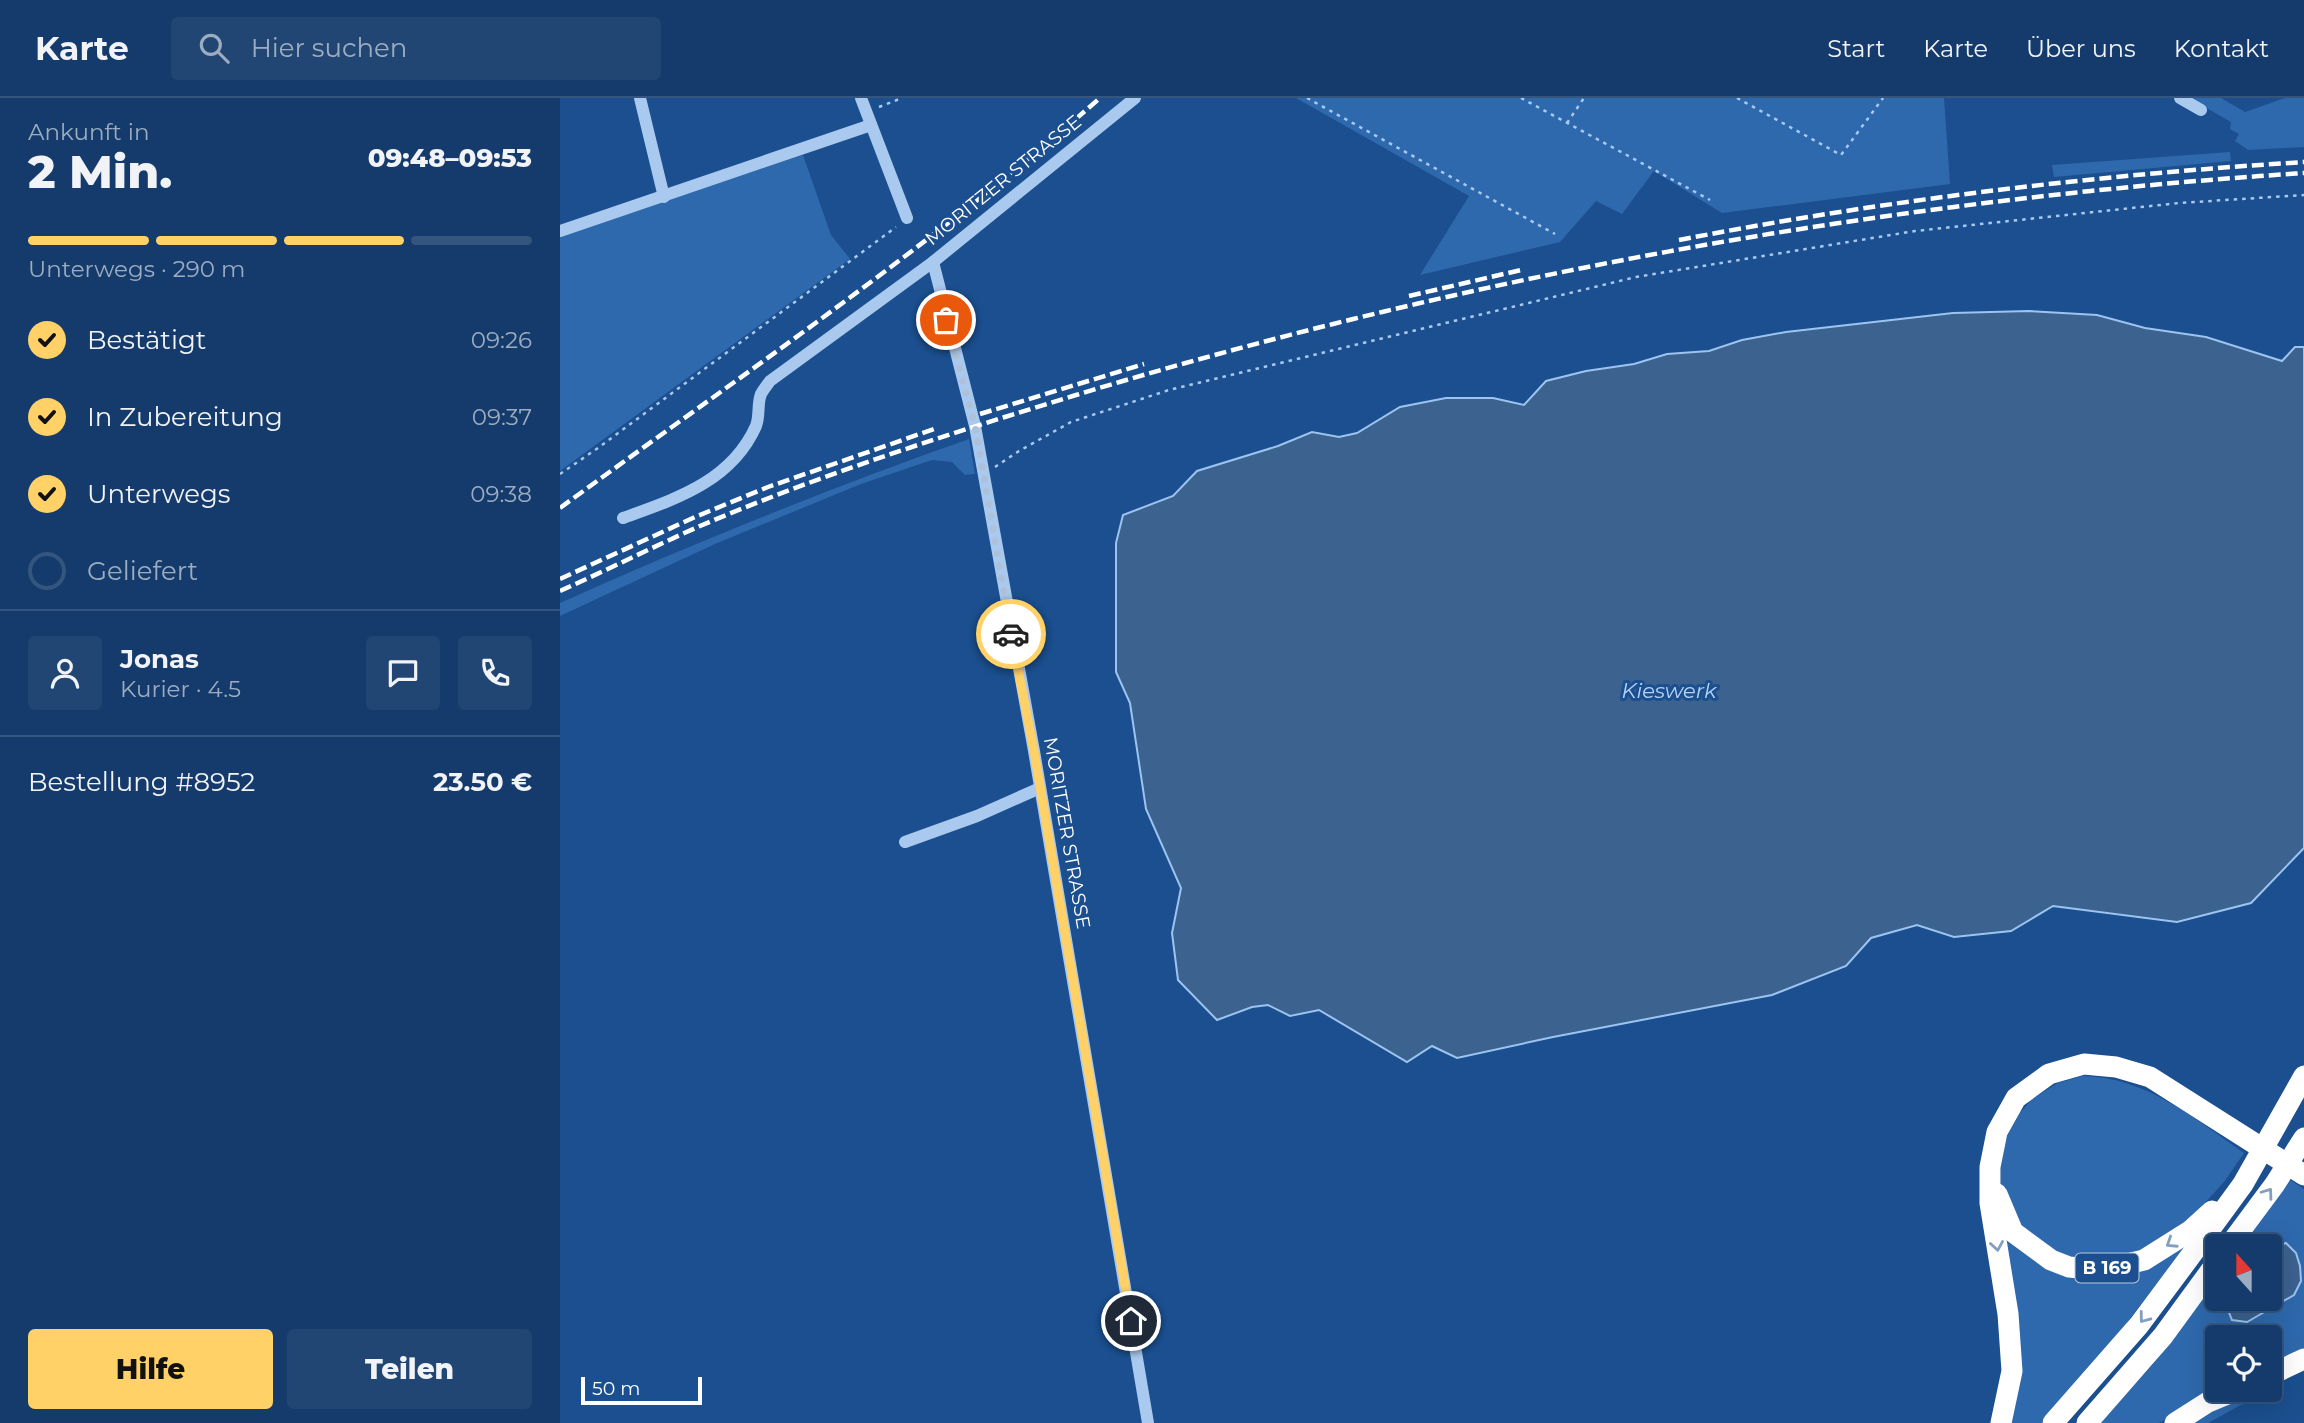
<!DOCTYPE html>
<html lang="de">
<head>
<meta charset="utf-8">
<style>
  :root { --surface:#143b6b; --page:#214673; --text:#f1f3f6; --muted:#9dadc1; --line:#33557e; --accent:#ffd166 }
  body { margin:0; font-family:Montserrat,sans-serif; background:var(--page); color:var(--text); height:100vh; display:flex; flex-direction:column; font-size:26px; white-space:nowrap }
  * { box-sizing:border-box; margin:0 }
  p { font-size:23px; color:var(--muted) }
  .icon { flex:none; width:38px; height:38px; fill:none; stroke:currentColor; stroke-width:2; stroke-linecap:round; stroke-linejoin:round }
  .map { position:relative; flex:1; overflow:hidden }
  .details { display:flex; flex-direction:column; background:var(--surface); width:560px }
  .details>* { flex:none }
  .needle { width:46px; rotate:339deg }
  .controls { position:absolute; left:1645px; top:1136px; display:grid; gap:14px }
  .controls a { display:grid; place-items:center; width:77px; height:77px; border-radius:7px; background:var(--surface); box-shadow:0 7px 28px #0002,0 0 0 2px var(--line); font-size:35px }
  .scale { position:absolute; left:21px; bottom:18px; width:121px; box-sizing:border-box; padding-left:7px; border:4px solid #fff; border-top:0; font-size:19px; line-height:24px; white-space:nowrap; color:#fff; -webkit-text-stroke:5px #1b4f8f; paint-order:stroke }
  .pin { position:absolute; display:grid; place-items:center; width:60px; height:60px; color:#fff; margin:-30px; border:4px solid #fff; border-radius:50%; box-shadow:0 2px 7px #0007 }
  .courier { position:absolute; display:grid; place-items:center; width:70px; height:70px; margin:-35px; border:5px solid #ffd166; border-radius:50%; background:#fff; color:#222; box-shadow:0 2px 9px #0007 }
  .headline em { font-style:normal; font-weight:800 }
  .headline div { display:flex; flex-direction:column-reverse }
  .headline { display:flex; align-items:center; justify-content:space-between; height:119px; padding:0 28px }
  h1 { font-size:46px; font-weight:800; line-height:52px }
  .bar { display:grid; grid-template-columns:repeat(4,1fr); gap:10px 7px; align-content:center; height:84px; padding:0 28px }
  .bar i { height:9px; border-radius:5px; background:var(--line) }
  .bar .selected { background:var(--accent) }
  .bar p { grid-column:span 4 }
  .line { display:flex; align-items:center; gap:18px; padding:0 28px; border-top:2px solid var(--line) }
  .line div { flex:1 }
  .round { display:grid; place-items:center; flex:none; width:74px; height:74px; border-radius:7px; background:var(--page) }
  ol { padding:0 28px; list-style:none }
  li { display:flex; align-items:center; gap:21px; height:77px }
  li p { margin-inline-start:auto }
  li .icon { padding:7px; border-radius:50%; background:var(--accent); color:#111; stroke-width:4 }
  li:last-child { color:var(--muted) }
  li i { width:38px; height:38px; border:4px solid var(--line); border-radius:50% }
  .primary-button { display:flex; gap:14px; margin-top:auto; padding:14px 28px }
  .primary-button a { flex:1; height:80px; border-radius:7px; background:var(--accent); color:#111; font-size:28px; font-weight:800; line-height:80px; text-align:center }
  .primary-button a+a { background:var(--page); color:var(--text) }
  header { display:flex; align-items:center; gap:42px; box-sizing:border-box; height:98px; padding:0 35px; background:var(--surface); border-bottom:2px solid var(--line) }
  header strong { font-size:33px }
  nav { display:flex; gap:38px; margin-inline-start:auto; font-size:24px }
  .search { width:490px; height:63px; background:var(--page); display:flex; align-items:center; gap:18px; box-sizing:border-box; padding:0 24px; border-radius:7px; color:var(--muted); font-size:26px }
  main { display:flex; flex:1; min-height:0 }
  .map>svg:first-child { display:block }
</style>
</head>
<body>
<header>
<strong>Karte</strong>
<div class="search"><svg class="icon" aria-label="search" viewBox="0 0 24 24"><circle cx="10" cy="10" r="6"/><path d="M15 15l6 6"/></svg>Hier suchen</div>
<nav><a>Start</a><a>Karte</a><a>Über uns</a><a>Kontakt</a></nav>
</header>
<main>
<section class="details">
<div class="headline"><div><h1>2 Min.</h1><p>Ankunft in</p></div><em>09:48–09:53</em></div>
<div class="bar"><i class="selected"></i><i class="selected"></i><i class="selected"></i><i></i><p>Unterwegs · 290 m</p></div>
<ol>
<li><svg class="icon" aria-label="check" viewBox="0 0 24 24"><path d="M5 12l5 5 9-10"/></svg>Bestätigt<p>09:26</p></li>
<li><svg class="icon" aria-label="check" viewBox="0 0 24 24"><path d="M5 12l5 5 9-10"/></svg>In Zubereitung<p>09:37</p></li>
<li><svg class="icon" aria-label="check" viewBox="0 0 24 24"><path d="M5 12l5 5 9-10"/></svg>Unterwegs<p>09:38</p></li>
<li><i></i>Geliefert</li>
</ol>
<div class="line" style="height:126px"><a class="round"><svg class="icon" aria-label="person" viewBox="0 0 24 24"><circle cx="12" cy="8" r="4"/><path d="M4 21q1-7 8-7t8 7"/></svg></a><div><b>Jonas</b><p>Kurier · 4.5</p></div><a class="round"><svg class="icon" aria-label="chat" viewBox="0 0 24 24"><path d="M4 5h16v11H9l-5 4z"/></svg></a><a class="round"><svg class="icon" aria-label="phone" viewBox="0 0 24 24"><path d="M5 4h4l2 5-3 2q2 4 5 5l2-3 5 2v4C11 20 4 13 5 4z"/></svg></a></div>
<div class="line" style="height:91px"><div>Bestellung #8952</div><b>23.50 €</b></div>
<div class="primary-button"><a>Hilfe</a><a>Teilen</a></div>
</section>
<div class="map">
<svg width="1744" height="1325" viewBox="0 0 1744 1325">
  <rect width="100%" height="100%" fill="#1b4f8f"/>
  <g fill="#2e69ad">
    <path d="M736,0H1384L1390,86L1162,115L1094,73L1062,116L1036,103L1000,144L860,177L909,98Z"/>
    <path d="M1629,0H1661L1685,14L1725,0H1744V49L1688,52L1675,43L1679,36L1670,31L1671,24Z"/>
    <path d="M1670,54L1671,63L1494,79L1492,67Z"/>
    <path d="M243,57L271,137L290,161L0,373V137Z"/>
    <path d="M409,341L415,376L405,377L392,364L372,362L301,386L155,446L0,518V505C134,445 270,390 409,341Z"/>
    <path d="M1523,978C1586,979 1635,1021 1684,1055L1664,1084L1624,1128L1579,1158L1546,1164L1505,1159L1461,1133L1441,1092V1069L1445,1042L1460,1015L1472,1001L1498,985Z"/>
    <path d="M1730,1082L1744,1091V1250L1710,1266V1239H1657V1292L1599,1325H1540L1595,1264L1657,1180V1200H1710V1148H1681Z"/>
    <path d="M1437,1122L1513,1178L1635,1136L1545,1253L1481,1325H1450Z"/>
    <path d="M1693,1292H1708L1648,1325H1630Z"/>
  </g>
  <g fill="#3c6290" stroke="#9cc4f0" stroke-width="2">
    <path d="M1469,213L1537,217L1585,230L1646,239L1722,263L1735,249H1744V750L1691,805L1617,824L1493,808L1451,833L1394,839L1357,827L1311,840L1286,868L1212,897L993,939L897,960L872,948L847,964L759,912L730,918L708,907L692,909L657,922L618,882L612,835L621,790L586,711L570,605L556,574V445L563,417L613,398L637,373L718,348L752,334L779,339L797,335L840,309L886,300H933L964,307L986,283L1026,273L1074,266L1107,256L1149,253L1182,242L1226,234L1393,215Z"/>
    <path d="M1726,1145L1736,1155L1740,1168L1741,1183L1734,1197L1687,1224L1672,1222L1666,1207L1669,1201L1710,1200V1151Z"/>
  </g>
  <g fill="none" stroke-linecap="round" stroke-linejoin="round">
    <g stroke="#a9c9ee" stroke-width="2.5" stroke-dasharray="3.5 5" stroke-linecap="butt">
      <path d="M747,0L995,136"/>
      <path d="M961,0L1150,102"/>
      <path d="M1177,0L1281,57L1323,0"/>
      <path d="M319,9L342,0"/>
      <path d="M1007,25L1024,0"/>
      <path d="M435,369L459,353L511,324L609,292L1076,179L1355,133L1619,105L1744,97"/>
      <path d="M0,376L38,350L336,129"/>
    </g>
    <g stroke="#a9c9ee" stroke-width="12">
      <path d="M80,0L104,99"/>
      <path d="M301,0L347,120"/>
      <path d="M1620,0L1641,12"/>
      <path d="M0,133L311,27"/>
      <path d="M373,164L415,328L474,653L588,1325"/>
      <path d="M63,420C115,401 171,384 196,328C200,318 197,306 201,296C203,292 207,287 210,283L373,164L575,0"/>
      <path d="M345,744L417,718L480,690"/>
    </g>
    <g stroke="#fff" stroke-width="21">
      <path d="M1437,1096L1453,1134L1491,1162L1509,1169L1542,1172L1584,1162L1630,1133L1652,1113"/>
      <path d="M1669,1148L1715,1086L1744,1040"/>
      <path d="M1710,1277L1744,1261"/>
      <path d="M1441,1325L1452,1273L1448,1216L1430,1105V1069L1437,1034L1456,1000L1489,976L1524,966L1556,969L1590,979L1744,1077"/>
      <path d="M1493,1325L1579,1227L1629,1160L1683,1086L1744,978"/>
      <path d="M1527,1325L1603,1238L1657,1164"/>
      <path d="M1615,1325L1648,1304L1677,1292"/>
    </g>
    <g stroke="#fff" stroke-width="4.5" stroke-dasharray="12 5" stroke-linecap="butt">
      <path d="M1119,142C1326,102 1535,77 1744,64"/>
      <path d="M849,198L961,172"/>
      <path d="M420,316L584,266"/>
      <path d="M0,410C182,277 370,149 540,0"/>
      <path d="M0,481L135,419L208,389L374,331"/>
      <path d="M0,493C47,472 93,449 140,428C262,376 389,336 516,297C915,176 1328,102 1744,75"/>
    </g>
  </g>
  <defs><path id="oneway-chevron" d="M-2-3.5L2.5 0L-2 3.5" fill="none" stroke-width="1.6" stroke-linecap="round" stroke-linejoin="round" transform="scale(1.75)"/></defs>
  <g stroke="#829ec1">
    <use href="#oneway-chevron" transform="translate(1708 1095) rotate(-54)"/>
    <use href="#oneway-chevron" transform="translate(1611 1145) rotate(147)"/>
    <use href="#oneway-chevron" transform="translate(1437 1148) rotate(81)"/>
    <use href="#oneway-chevron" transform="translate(1584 1220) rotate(127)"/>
  </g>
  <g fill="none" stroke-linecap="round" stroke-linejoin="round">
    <path stroke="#afc1d8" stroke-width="7" stroke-dasharray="0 12.6" d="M386,222L415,328L451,536"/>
    <path stroke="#ffd166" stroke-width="9" d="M451,536L474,653L571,1223"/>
  </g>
  <g text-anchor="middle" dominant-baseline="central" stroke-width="6" stroke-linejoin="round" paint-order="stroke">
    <rect fill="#1b4f8f" stroke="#bbcadd" stroke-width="2" x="1515.5" y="1155.5" width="63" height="29" rx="5"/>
    <g font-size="18" font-weight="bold" fill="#fff">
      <text x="1547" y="1170">B 169</text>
    </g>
    <g font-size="19" fill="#fff" stroke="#1b4f8f">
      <text transform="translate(443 82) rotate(-39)">MORITZER STRASSE</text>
      <text transform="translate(507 735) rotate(80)">MORITZER STRASSE</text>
    </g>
    <g font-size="21" font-style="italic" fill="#b5d3f5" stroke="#1b4f8f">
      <text x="1109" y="592">Kieswerk</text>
    </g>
  </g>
</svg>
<div class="controls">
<a><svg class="needle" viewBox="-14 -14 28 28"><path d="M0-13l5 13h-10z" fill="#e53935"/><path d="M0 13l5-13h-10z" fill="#9dadc1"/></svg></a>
<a><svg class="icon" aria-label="locate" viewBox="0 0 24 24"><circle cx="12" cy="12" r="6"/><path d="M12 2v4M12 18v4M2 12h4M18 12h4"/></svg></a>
</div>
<div class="scale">50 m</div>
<div class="pin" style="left:386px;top:222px;background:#ea580c"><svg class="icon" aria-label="bag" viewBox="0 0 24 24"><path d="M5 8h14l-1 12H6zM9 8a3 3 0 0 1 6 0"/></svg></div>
<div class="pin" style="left:571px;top:1223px;background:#1f2937"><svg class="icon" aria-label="home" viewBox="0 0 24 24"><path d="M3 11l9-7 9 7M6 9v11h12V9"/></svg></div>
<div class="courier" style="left:451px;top:536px"><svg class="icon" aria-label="car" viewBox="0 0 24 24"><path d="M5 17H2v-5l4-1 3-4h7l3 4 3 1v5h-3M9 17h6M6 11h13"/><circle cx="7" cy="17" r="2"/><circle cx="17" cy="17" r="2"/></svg></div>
</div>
</main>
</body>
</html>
